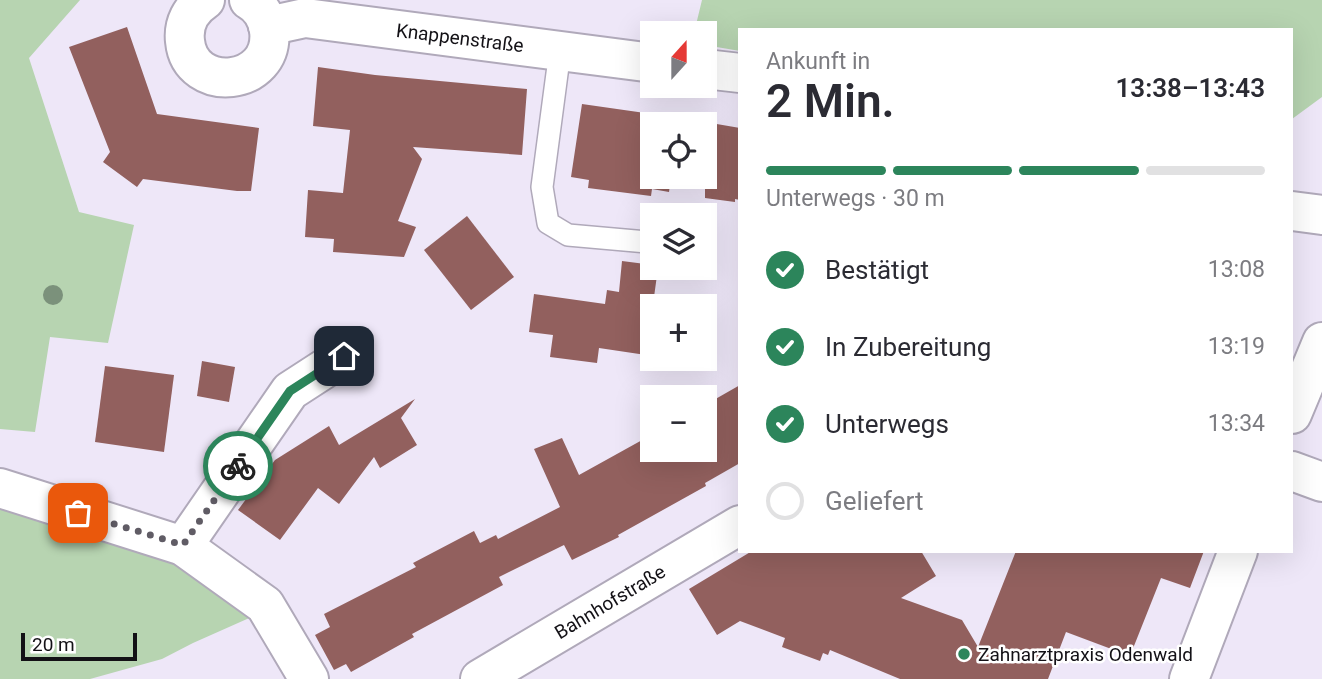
<!DOCTYPE html>
<html lang="de">
<head>
<meta charset="utf-8">
<style>
  :root { --surface:#fff; --page:#f7f7f7; --text:#2b2b33; --muted:#7c7c81; --line:#e1e1e2; --accent:#2c855b }
  body { margin:0; font-family:Roboto,sans-serif; background:var(--page); color:var(--text); height:100vh; display:flex; flex-direction:column; font-size:26px; white-space:nowrap }
  * { box-sizing:border-box; margin:0 }
  p { font-size:23px; color:var(--muted) }
  .icon { flex:none; width:38px; height:38px; fill:none; stroke:currentColor; stroke-width:2; stroke-linecap:round; stroke-linejoin:round }
  .map { position:relative; flex:1; overflow:hidden }
  .panel { position:absolute; left:738px; top:28px; width:555px; height:525px; display:flex; flex-direction:column; background:var(--surface); border-radius:0px; box-shadow:0 7px 28px #0002 }
  .panel>* { flex:none }
  .needle { width:46px; rotate:21deg }
  .tools { position:absolute; left:640px; top:21px; display:grid; gap:14px }
  .tools a { display:grid; place-items:center; width:77px; height:77px; border-radius:0px; background:var(--surface); box-shadow:0 7px 28px #0002; font-size:35px }
  .scale { position:absolute; left:21px; bottom:18px; width:116px; box-sizing:border-box; padding-left:7px; border:4px solid #131116; border-top:0; font-size:19px; line-height:24px; white-space:nowrap; color:#131116; -webkit-text-stroke:5px #fff; paint-order:stroke }
  .pin { position:absolute; display:grid; place-items:center; width:60px; height:60px; color:#fff; margin:-30px; border-radius:14px; box-shadow:0 4px 10px #0006 }
  .courier { position:absolute; display:grid; place-items:center; width:70px; height:70px; margin:-35px; border:5px solid #2c855b; border-radius:50%; background:#fff; color:#222; box-shadow:0 2px 9px #0007 }
  .headline em { font-style:normal; font-weight:600 }
  .headline div { display:flex; flex-direction:column-reverse }
  .headline { display:flex; align-items:center; justify-content:space-between; height:119px; padding:0 28px }
  h1 { font-size:46px; font-weight:600; line-height:52px }
  .bar { display:grid; grid-template-columns:repeat(4,1fr); gap:10px 7px; align-content:center; height:84px; padding:0 28px }
  .bar i { height:9px; border-radius:5px; background:var(--line) }
  .bar .selected { background:var(--accent) }
  .bar p { grid-column:span 4 }
  ol { padding:0 28px; list-style:none }
  li { display:flex; align-items:center; gap:21px; height:77px }
  li p { margin-inline-start:auto }
  li .icon { padding:7px; border-radius:50%; background:var(--accent); color:#fff; stroke-width:4 }
  li:last-child { color:var(--muted) }
  li i { width:38px; height:38px; border:4px solid var(--line); border-radius:50% }
  .map>svg:first-child { display:block }
</style>
</head>
<body>
<div class="map">
<svg width="1322" height="679" viewBox="0 0 1322 679">
  <rect width="100%" height="100%" fill="#eee7f8"/>
  <g fill="#b7d4b1">
    <path d="M0,0H80L29,58L79,212L134,225L108,343L50,337L35,432L0,429Z"/>
    <path d="M702,0H1322V97L1292,119V30H740V51L705,45V33H694Z"/>
    <path d="M0,494L180,556L258,614L193,643L162,659L90,679H0Z"/>
  </g>
  <g fill="#92605e">
    <path d="M127,27L157,114L259,128L251,191H237L143,179L137,187L103,162L110,152L69,47Z"/>
    <path d="M318,67L375,75L527,89L522,155L413,147L422,159L398,221L416,227L404,257L333,252L334,239L305,237L308,190L343,193L350,130L313,126Z"/>
    <path d="M582,104L680,118L679,124H653V177H671L669,192L652,189L651,196L588,188L589,180L571,177Z"/>
    <path d="M705,122L740,128V200L735,199V202L705,198Z"/>
    <path d="M467,216L514,277L471,310L424,250Z"/>
    <path d="M622,261L653,265V268H658L646,355L599,348L597,363L550,357L553,335L529,332L534,294L605,304L607,290L619,292Z"/>
    <path d="M202,361L235,367L229,402L197,396Z"/>
    <path d="M105,366L174,375L164,452L95,442Z"/>
    <path d="M740,385V463L705,483L706,486L618,535L619,537L572,560L564,545L499,577L503,585L412,634L414,637L351,672L346,664L334,670L315,635L330,627L324,614L416,567L413,563L474,531L480,543L496,535L498,539L560,507L534,449L562,438L579,475L653,434V450H705V405Z"/>
    <path d="M415,399L401,418L417,445L380,468L374,457L339,504L318,488L280,540L238,510L275,460L329,426L339,445Z"/>
    <path d="M752,551H921L936,576L901,598L962,620L978,647L1016,551H1204L1190,588L1161,578L1130,656L1066,632L1048,679H900L830,650L828,655L823,653L820,661L782,647L785,638L740,621L717,635L689,589Z"/>
  </g>
  <g fill="none" stroke-linecap="round" stroke-linejoin="round">
    <g stroke="#b0a9ba" stroke-width="24">
      <path id="lane" d="M560,51L542,187L548,223L568,235L647,242"/>
    </g>
    <g stroke="#b0a9ba" stroke-width="42">
      <g id="street">
        <path d="M205,0C191,9 183,24 185,41C190,95 276,87 269,30C267,18 260,6 249,0"/>
        <path d="M268,26L305,18L653,63"/>
        <path d="M705,69L740,73"/>
        <path d="M1292,211L1322,215"/>
        <path d="M1292,471L1322,482"/>
        <path d="M0,488L183,546L265,605L309,679"/>
        <path d="M183,546L290,391L344,356"/>
        <path d="M480,679L740,525"/>
      </g>
    </g>
    <g stroke="#b0a9ba" stroke-width="42">
      <g id="secondary">
        <path d="M1292,414L1322,342"/>
        <path d="M1189,679L1238,551"/>
      </g>
    </g>
    <use href="#lane" stroke="#fff" stroke-width="21"/>
    <use href="#street" stroke="#fff" stroke-width="38"/>
    <use href="#secondary" stroke="#fff" stroke-width="38"/>
  </g>
  <circle fill="#7b917b" cx="53" cy="295" r="10"/>
  <g fill="none" stroke-linecap="round" stroke-linejoin="round">
    <path stroke="#605c65" stroke-width="7" stroke-dasharray="0 12.6" d="M78,513L183,545L238,466"/>
    <path stroke="#2c855b" stroke-width="9" d="M238,466L290,391L344,356"/>
  </g>
  <circle fill="#2c855b" stroke="#fff" stroke-width="2.5" cx="964" cy="654" r="7"/>
  <g text-anchor="middle" dominant-baseline="central" stroke-width="5" stroke-linejoin="round" paint-order="stroke">
    <g font-size="19" fill="#131116" stroke="#fff">
      <text transform="translate(460 38) rotate(7)">Knappenstraße</text>
      <text transform="translate(610 602) rotate(-31)">Bahnhofstraße</text>
    </g>
    <g font-size="19" fill="#131116" stroke="#fff" text-anchor="start">
      <text x="978" y="654">Zahnarztpraxis Odenwald</text>
    </g>
  </g>
</svg>
<div class="tools">
<a><svg class="needle" viewBox="-14 -14 28 28"><path d="M0-13l5 13h-10z" fill="#e53935"/><path d="M0 13l5-13h-10z" fill="#7c7c81"/></svg></a>
<a><svg class="icon" aria-label="locate" viewBox="0 0 24 24"><circle cx="12" cy="12" r="6"/><path d="M12 2v4M12 18v4M2 12h4M18 12h4"/></svg></a>
<a><svg class="icon" aria-label="layers" viewBox="0 0 24 24"><path d="M12 4l9 5-9 5-9-5zM3 14l9 5 9-5"/></svg></a>
<a>+</a>
<a>−</a>
</div>
<div class="scale">20 m</div>
<div class="pin" style="left:78px;top:513px;background:#ea580c"><svg class="icon" aria-label="bag" viewBox="0 0 24 24"><path d="M5 8h14l-1 12H6zM9 8a3 3 0 0 1 6 0"/></svg></div>
<div class="pin" style="left:344px;top:356px;background:#1f2937"><svg class="icon" aria-label="home" viewBox="0 0 24 24"><path d="M3 11l9-7 9 7M6 9v11h12V9"/></svg></div>
<div class="courier" style="left:238px;top:466px"><svg class="icon" aria-label="bike" viewBox="0 0 24 24"><circle cx="6" cy="16" r="4"/><circle cx="18" cy="16" r="4"/><path d="M6 16l4-8h5l3 8M10 8l3 8H6M13 5h3"/></svg></div>
<section class="panel">
<div class="headline"><div><h1>2 Min.</h1><p>Ankunft in</p></div><em>13:38–13:43</em></div>
<div class="bar"><i class="selected"></i><i class="selected"></i><i class="selected"></i><i></i><p>Unterwegs · 30 m</p></div>
<ol>
<li><svg class="icon" aria-label="check" viewBox="0 0 24 24"><path d="M5 12l5 5 9-10"/></svg>Bestätigt<p>13:08</p></li>
<li><svg class="icon" aria-label="check" viewBox="0 0 24 24"><path d="M5 12l5 5 9-10"/></svg>In Zubereitung<p>13:19</p></li>
<li><svg class="icon" aria-label="check" viewBox="0 0 24 24"><path d="M5 12l5 5 9-10"/></svg>Unterwegs<p>13:34</p></li>
<li><i></i>Geliefert</li>
</ol>
</section>
</div>
</body>
</html>
